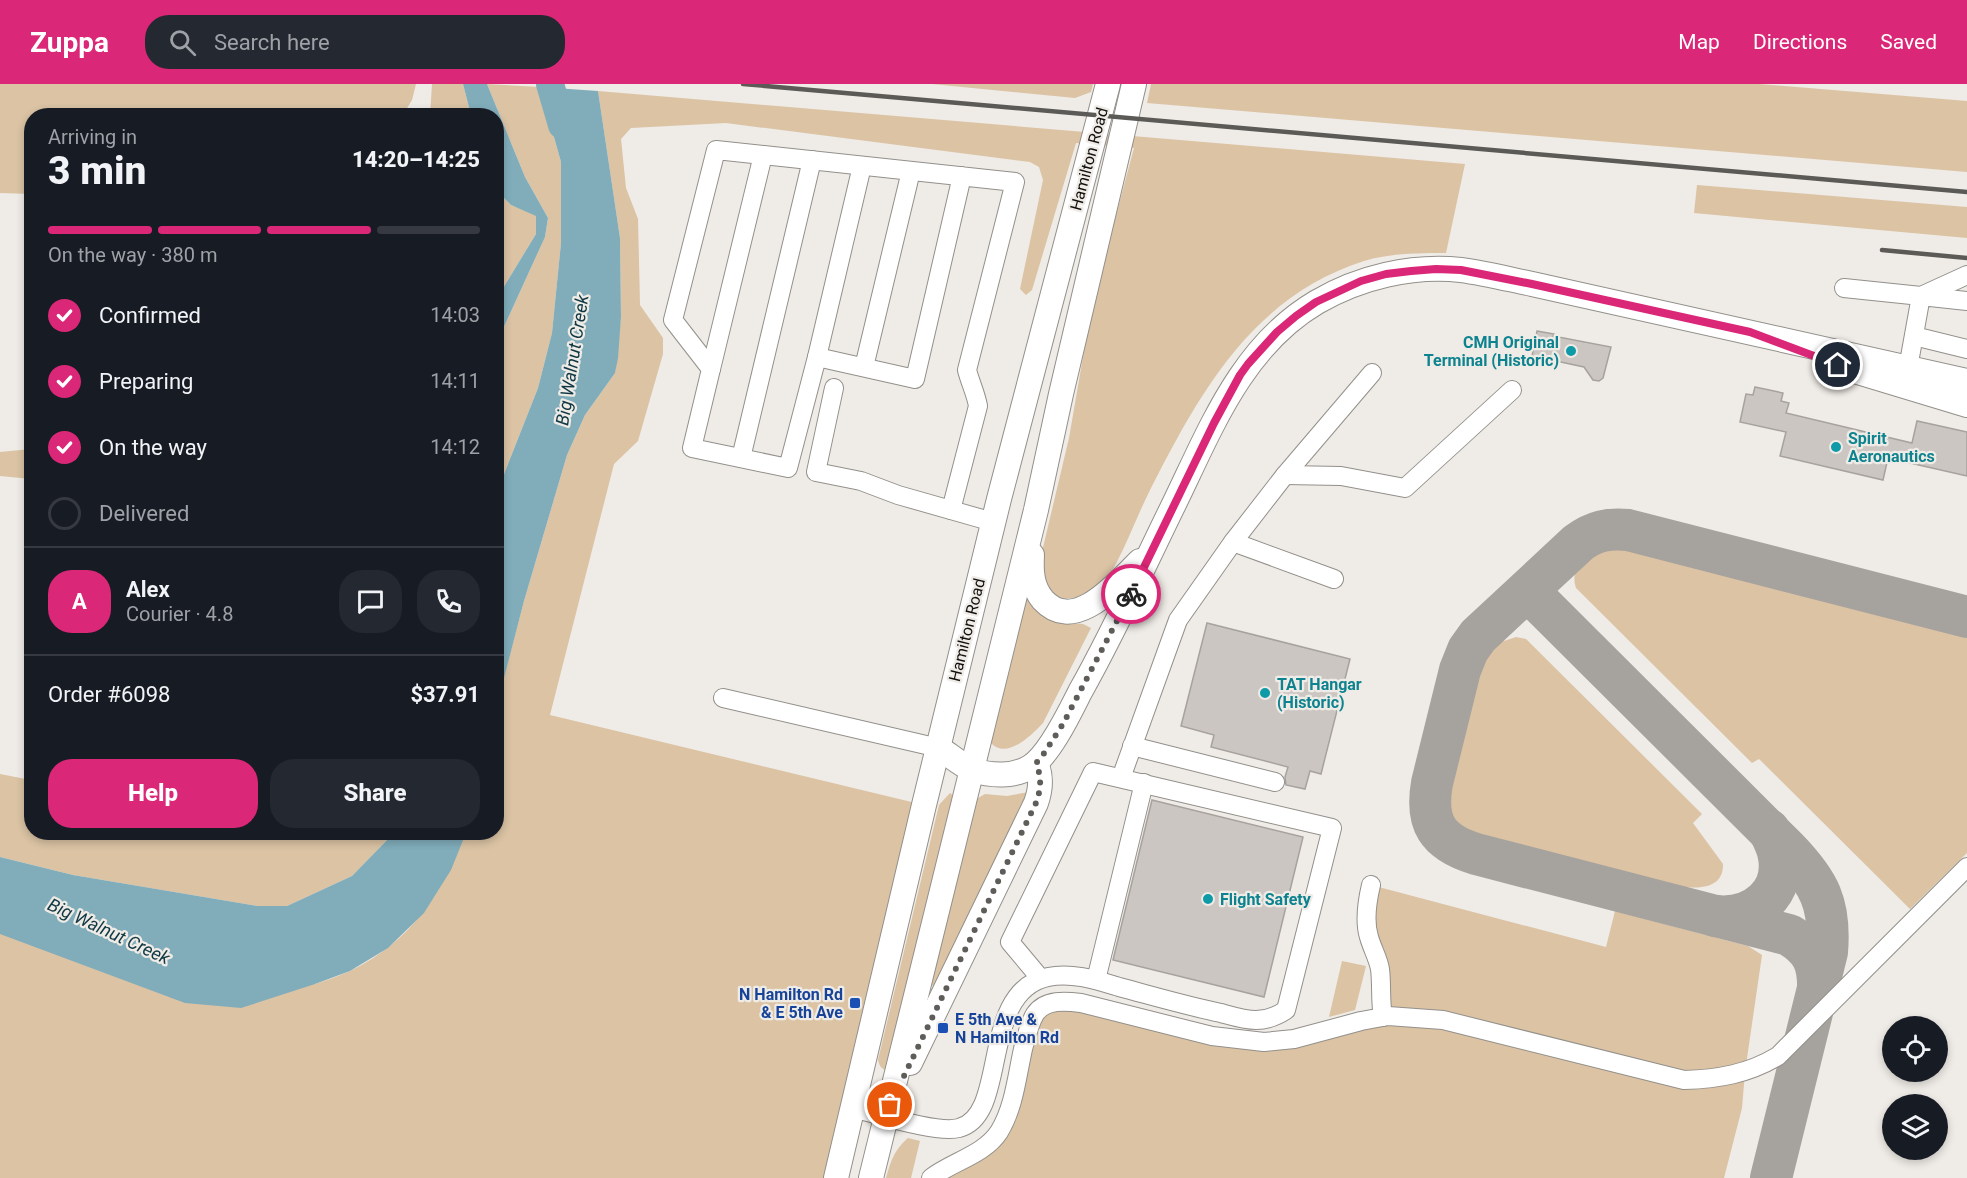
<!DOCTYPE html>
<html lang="en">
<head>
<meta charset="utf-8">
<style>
  :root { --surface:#171b24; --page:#242831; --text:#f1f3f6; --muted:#9ea1a6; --line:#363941; --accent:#db2777 }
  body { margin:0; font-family:Roboto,sans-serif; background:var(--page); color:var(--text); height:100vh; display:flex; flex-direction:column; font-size:22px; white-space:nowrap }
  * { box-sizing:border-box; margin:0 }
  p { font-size:20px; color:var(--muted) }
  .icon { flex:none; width:33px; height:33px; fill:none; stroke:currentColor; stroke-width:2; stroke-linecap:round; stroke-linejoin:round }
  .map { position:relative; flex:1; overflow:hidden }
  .drawer { position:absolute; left:24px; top:24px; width:480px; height:732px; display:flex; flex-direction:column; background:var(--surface); border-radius:24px; box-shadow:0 3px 9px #0003 }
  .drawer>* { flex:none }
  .buttons { position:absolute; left:1882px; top:932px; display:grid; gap:12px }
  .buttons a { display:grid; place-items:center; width:66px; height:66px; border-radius:50%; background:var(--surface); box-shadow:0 3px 9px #0003; font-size:30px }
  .pin { position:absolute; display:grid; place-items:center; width:51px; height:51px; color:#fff; margin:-26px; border:3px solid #fff; border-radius:50%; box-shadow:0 2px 6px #0007 }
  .courier { position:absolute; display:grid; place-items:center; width:60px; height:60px; margin:-30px; border:4px solid #db2777; border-radius:50%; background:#fff; color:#222; box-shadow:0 2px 8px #0007 }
  .head em { font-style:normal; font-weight:800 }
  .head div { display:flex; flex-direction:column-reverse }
  .head { display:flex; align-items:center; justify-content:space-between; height:102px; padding:0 24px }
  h1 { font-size:39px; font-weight:800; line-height:45px }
  .bar { display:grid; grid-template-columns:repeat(4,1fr); gap:9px 6px; align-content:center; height:72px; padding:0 24px }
  .bar i { height:8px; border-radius:4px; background:var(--line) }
  .bar .on { background:var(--accent) }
  .bar p { grid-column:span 4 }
  .line { display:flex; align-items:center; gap:15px; padding:0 24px; border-top:2px solid var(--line) }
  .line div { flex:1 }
  .round { display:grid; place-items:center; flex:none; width:63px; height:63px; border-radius:24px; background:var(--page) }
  ol { padding:0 24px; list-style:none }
  li { display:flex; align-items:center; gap:18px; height:66px }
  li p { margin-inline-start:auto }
  li .icon { padding:6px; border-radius:50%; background:var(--accent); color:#fff; stroke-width:4 }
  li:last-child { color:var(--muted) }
  li i { width:33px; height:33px; border:3px solid var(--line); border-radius:50% }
  .action { display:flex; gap:12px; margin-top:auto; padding:12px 24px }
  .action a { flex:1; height:69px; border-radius:24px; background:var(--accent); color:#fff; font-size:24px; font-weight:800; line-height:69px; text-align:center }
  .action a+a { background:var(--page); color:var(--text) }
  header { display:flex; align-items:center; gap:36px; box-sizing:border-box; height:84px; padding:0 30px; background:var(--accent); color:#fff }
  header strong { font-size:28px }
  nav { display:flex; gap:33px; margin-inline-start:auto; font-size:21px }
  .search { width:420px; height:54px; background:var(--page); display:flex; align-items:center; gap:15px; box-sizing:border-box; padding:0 21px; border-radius:24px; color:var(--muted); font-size:22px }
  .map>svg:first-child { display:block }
</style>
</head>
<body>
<header>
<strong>Zuppa</strong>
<div class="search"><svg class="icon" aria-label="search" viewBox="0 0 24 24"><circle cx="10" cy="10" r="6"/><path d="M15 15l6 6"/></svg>Search here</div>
<nav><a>Map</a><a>Directions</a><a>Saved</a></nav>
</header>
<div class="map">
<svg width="1967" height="1094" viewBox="0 0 1967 1094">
  <rect width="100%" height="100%" fill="#efebe6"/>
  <g fill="#dbc3a4">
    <path d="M0,0H416L412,16L403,31L32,32L31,110L0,109Z"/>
    <path d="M432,0H463L471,31L430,32Z"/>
    <path d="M487,0L540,3L561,78V159L552,249L538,304L497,408V258L545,153L548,134L525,93Z"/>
    <path d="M932,0H1093L1091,8L1075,14Z"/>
    <path d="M1151,0H1759L1967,17V88L1147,19Z"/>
    <path d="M598,7L1465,80L1446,169C1419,169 1390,169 1364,177C1252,213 1200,308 1150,406C1137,432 1127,460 1113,485C1110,489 1107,496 1103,500C1100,504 1092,506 1087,509C1053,525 1043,503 1041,472L1069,354L1092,221L1134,64L1076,59L1032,206L1026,211L1020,205L1043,96L1039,83L1030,78L726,39L631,44L621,55L626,104L638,135L640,221L663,254V270L638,357L614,380L550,631L924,721L836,1094H0V839L315,900C327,896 339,892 350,887C412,857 441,810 466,749L496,748L497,619L524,517L567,371L585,331L615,289L621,233L620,154Z"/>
    <path d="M1697,101L1967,123V154L1694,129Z"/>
    <path d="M497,107L511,121L536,131V150L497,214Z"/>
    <path d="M31,365V395L0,392V368Z"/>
    <path d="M1612,459H1623L1967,545V769L1910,825L1759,675L1752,679L1576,504C1568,481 1592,461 1612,459Z"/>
    <path d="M1023,509L1067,539L1083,540L1091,544L1043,639C1030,653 1003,679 988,655Z"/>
    <path d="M1516,553L1526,555L1702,730L1693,739L1723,780C1724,824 1647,794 1625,788L1623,792L1466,752C1454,746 1446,740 1445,726L1472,611L1483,576L1498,559Z"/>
    <path d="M0,690L31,696L32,748L393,749L390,753L352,792L287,822H258L73,791L0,773Z"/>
    <path d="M1029,708L941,892L934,902L929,901L973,717L985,710L1007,712Z"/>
    <path d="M950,709L955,713L889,987C881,985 880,983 878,976L939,721Z"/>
    <path d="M1371,801L1606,863L1615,827L1748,862L1762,871L1745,988L1742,1024L1724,1094H931L998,1050L1027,950L1047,921L1264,958L1383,933Z"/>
    <path d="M1342,877L1366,882L1355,926L1329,933Z"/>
    <path d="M908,1054L920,1057L911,1094H886C891,1077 894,1066 908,1054Z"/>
  </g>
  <g fill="#81adbb">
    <path d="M463,0H487L525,93L548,134L545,153L497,258V214L536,150V132L511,121L497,107L496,32L471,31Z"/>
    <path d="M540,3L598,7L620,154L621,233L618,274L615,289L585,331L567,371L524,517L497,621V408L538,304L552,249L561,159V78Z"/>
    <path d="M393,748L466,749L451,786L424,829L388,864L350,887L315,900L241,924L185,919L0,850V773L73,791L258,822H287L352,792L390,753Z"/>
  </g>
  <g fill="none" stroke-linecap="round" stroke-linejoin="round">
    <path stroke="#81adbb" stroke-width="28" d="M550,0L562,41"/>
    <g stroke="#a6a29e" stroke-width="42">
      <path d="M1528,507L1787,765C1819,798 1831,820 1827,868L1771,1094"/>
      <path d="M1715,832C1754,836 1788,809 1778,768C1776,760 1772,753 1769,746"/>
      <path d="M1818,907C1819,880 1813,865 1789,851L1476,770C1437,758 1425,739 1432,699L1460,586L1468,566L1478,552L1578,459C1594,447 1608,444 1628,446L1967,533"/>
    </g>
  </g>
  <g fill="#cbc6c2" stroke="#a7a29e" stroke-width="1.5">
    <path d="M1537,247L1554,250L1553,252L1611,263L1603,294L1599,297L1593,296L1584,283L1532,272Z"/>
    <path d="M1755,303L1783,309L1781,317L1789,319L1786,329L1912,359L1917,337L1967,348V392L1888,374L1883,396L1780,372L1786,348L1740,338L1746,310L1753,311Z"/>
    <path d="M1207,539L1350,575L1321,690L1310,687L1305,705L1286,701L1285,693L1288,683L1211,663L1214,651L1181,642Z"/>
    <path d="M1152,716L1303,753L1264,913L1113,876Z"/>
  </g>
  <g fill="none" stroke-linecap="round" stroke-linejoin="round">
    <g stroke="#93908b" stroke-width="20">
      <g id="minor">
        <path d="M1844,204L1921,212L1967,191"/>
        <path d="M1914,252L1967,265"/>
        <path d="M817,273L862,82"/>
        <path d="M864,283L911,87"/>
        <path d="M1908,284L1921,212L1967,217"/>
        <path d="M711,285L763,71"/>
        <path d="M834,304L816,388L861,397L898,411L993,438"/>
        <path d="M741,374L812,76"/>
        <path d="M1285,391L1341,392L1405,404L1512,306"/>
        <path d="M951,426L978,322C976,310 970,298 967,286L1015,98C916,87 816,77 716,66L673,236L711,285L692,364L788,384L817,273L915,295L962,92"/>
        <path d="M1233,458L1285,391L1372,289"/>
        <path d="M723,614L939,664"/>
        <path d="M1132,662L1275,698"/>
        <path d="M1121,694L1178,536L1233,458L1334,495"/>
        <path d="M1371,801C1367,818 1364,837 1369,853C1372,864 1378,874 1380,885C1382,901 1380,917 1383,933"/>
        <path d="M1096,896L1144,699"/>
        <path d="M853,1024C877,1030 938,1050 959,1044C1010,1031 978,908 1048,893C1072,888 1096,896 1119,903C1153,912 1187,922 1221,929C1232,932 1245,936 1256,936C1268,936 1277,932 1286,926L1332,744L1093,688L1010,858L1041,895"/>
        <path d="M931,1094C951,1078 984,1071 999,1048C1014,1024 1017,992 1023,965C1026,954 1029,940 1035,930C1045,915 1066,917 1081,919L1212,952L1264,958L1294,955L1361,937L1388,932L1443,936L1684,996C1718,995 1748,990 1778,972L1967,783"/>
      </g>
    </g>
    <g stroke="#93908b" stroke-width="26">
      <g id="major">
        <path d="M1848,285L1967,321"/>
        <path d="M1032,471C1031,488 1032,503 1043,516C1075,551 1118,498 1140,477"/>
        <path d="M939,664C950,671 961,681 973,686C991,692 1014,693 1030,683C1049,672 1070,628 1080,608C1115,546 1144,481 1175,418C1211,344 1242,262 1317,218C1360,193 1411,181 1461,186C1484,189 1508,195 1532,200L1967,297"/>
        <path d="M910,979L1036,719C1041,705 1042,693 1036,679"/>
        <path d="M836,1094L924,721L999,415L1108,0"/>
        <path d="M871,1094L1036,426L1061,310L1134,0"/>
      </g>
    </g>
    <use href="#minor" stroke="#fff" stroke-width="18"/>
    <use href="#major" stroke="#fff" stroke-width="24"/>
    <g stroke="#5c5a57" stroke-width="4.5">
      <path d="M743,0L1967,108"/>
      <path d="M1882,166L1967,174"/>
    </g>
  </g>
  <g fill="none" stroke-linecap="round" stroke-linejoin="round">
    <path stroke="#5f5d5a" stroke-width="6" stroke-dasharray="0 10.8" d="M890,1021L1036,719C1041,705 1042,694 1036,679L1041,674L1063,640L1131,510"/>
    <path stroke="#db2777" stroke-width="8" d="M1131,510L1214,339L1240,291L1248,280L1277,248L1296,232L1316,218L1361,197L1386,190L1411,187L1436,185L1461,186L1532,200L1750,248L1838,281"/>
  </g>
  <g fill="#0f9aa8" stroke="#efebe6" stroke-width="2">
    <circle cx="1571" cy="267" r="6"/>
    <circle cx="1836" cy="363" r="6"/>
    <circle cx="1265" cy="609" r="6"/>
    <circle cx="1208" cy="815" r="6"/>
  </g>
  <g fill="#1a4fb4" stroke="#efebe6" stroke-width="2">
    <rect x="849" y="913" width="12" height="12" rx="3"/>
    <rect x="937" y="938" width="12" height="12" rx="3"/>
  </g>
  <g text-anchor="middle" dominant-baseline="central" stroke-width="4.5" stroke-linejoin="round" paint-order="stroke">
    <g font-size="16" fill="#12110f" stroke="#efebe6">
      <text transform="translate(1089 75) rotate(-75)">Hamilton Road</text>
      <text transform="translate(967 546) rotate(-76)">Hamilton Road</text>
    </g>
    <g font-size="16" font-weight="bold" fill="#0d838f" stroke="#efebe6" text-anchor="start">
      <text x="1559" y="258" text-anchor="end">CMH Original<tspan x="1559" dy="18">Terminal (Historic)</tspan></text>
      <text x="1848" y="354">Spirit<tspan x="1848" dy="18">Aeronautics</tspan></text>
      <text x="1277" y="600">TAT Hangar<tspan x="1277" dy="18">(Historic)</tspan></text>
      <text x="1220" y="815">Flight Safety</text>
    </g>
    <g font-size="16" font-weight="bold" fill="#164399" stroke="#efebe6" text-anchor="end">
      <text x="843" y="910">N Hamilton Rd<tspan x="843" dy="18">&amp; E 5th Ave</tspan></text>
      <text x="955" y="935" text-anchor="start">E 5th Ave &amp;<tspan x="955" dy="18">N Hamilton Rd</tspan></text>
    </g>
    <g font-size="18" font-style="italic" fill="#0f3844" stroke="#efebe6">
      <text transform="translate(572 276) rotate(-81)">Big Walnut Creek</text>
      <text transform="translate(109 847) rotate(25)">Big Walnut Creek</text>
    </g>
  </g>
</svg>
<div class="buttons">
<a><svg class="icon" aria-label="locate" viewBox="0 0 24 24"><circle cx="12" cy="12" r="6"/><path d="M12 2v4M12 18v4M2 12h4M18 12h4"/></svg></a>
<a><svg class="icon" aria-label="layers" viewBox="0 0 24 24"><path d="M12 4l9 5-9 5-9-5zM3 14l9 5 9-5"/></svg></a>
</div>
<div class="pin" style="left:890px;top:1021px;background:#ea580c"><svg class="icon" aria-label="bag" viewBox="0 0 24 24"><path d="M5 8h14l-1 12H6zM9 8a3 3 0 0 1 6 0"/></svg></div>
<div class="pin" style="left:1838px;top:281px;background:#1f2937"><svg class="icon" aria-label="home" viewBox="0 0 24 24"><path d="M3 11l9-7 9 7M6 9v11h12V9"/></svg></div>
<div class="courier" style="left:1131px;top:510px"><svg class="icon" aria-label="bike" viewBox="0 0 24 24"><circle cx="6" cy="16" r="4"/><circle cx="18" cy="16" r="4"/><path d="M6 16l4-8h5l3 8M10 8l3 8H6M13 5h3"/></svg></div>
<section class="drawer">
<div class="head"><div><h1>3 min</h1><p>Arriving in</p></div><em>14:20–14:25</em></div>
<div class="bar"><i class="on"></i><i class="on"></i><i class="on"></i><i></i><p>On the way · 380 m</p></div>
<ol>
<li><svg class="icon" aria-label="check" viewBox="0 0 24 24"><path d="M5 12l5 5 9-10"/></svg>Confirmed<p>14:03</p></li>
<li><svg class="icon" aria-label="check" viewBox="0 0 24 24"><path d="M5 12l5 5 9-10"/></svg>Preparing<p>14:11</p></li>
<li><svg class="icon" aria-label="check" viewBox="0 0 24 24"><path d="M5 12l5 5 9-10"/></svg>On the way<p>14:12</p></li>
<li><i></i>Delivered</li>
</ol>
<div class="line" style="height:108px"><b class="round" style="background:var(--accent);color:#fff">A</b><div><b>Alex</b><p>Courier · 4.8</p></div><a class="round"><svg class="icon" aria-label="chat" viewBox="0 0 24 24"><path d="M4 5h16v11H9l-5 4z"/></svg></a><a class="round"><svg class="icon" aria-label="phone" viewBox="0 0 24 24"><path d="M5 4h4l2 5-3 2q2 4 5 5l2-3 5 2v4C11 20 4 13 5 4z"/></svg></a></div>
<div class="line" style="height:78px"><div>Order #6098</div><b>$37.91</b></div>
<div class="action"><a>Help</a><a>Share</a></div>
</section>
</div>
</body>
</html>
